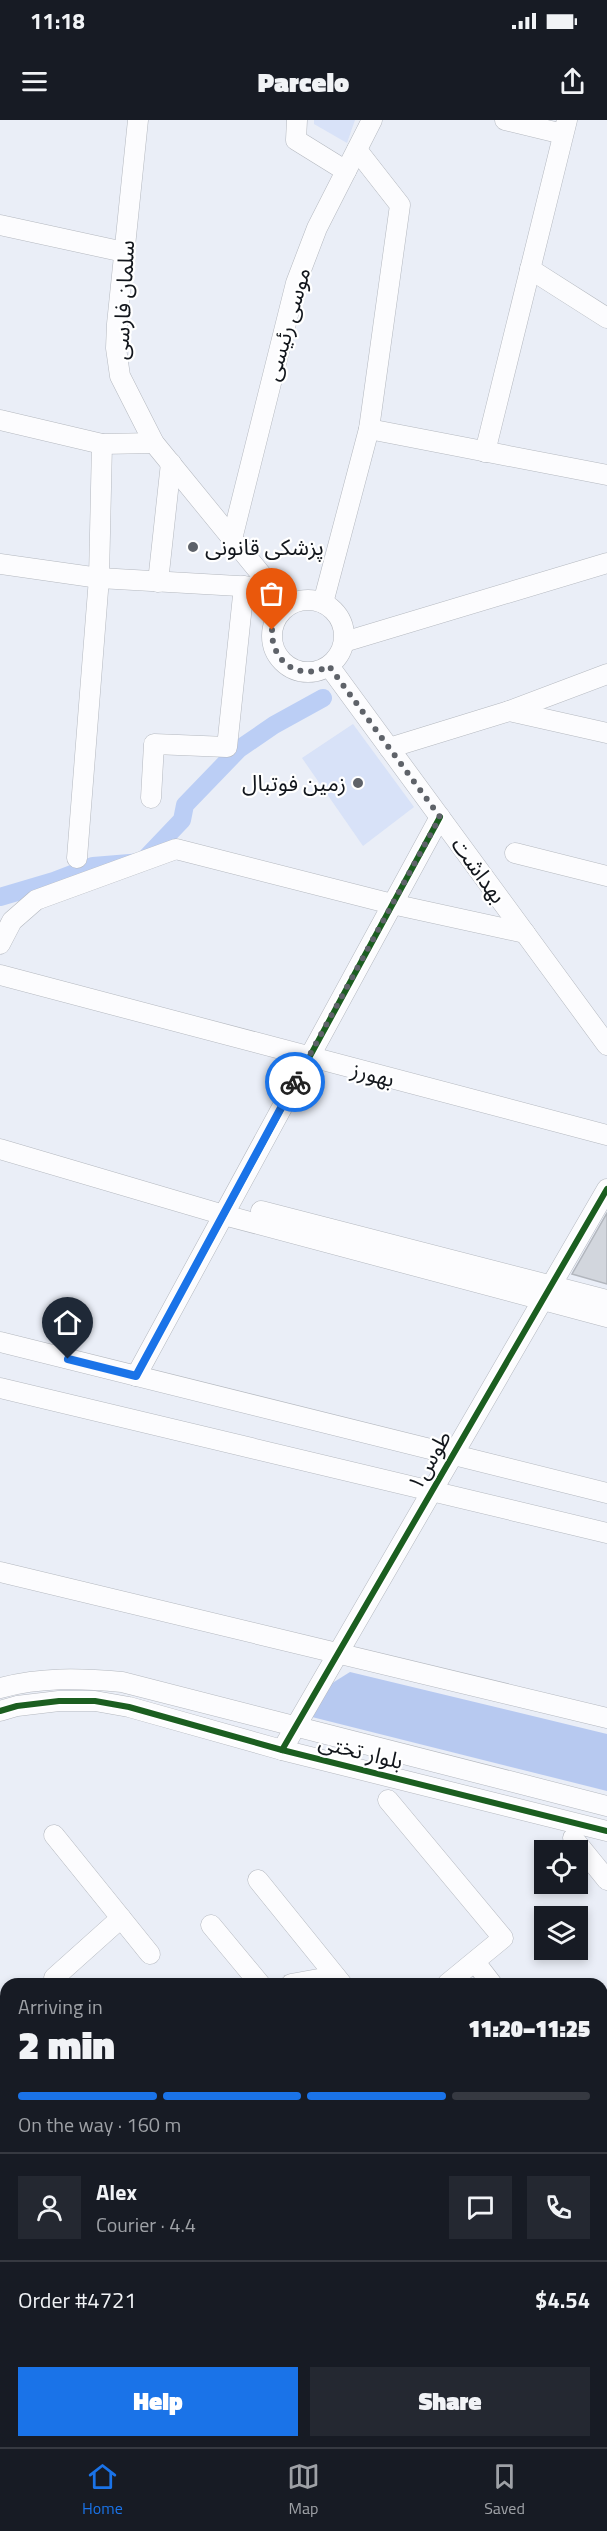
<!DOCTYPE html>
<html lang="en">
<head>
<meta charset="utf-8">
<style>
  :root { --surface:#171b24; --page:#242831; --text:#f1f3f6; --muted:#9ea1a6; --line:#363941; --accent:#1a73e8 }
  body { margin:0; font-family:"Titillium Web","Noto Sans Arabic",sans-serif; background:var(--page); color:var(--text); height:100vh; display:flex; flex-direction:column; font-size:22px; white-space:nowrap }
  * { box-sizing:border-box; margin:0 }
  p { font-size:20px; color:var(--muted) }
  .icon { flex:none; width:33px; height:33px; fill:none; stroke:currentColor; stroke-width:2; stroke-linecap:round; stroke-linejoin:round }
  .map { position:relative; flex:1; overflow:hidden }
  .panel { position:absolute; left:0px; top:1858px; width:608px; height:470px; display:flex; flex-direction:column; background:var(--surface); border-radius:18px 18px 0 0; box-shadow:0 3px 9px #0003 }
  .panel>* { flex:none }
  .fabs { position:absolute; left:534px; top:1720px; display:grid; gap:12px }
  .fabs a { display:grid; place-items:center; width:54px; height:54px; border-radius:0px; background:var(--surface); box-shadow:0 3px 9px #0003; font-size:30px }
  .pin { position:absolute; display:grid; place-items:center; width:51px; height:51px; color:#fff; margin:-62px -26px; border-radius:50% 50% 50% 0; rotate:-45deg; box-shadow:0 0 6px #0007 }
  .pin .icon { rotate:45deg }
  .courier { position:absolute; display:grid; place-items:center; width:60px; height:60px; margin:-30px; border:4px solid #1a73e8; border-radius:50%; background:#fff; color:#222; box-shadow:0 2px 8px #0007 }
  .headline em { font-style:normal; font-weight:800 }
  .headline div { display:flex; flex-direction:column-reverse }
  .headline { display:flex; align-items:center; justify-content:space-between; height:102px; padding:0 18px }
  h1 { font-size:39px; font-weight:800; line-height:45px }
  .bar { display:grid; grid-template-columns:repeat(4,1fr); gap:9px 6px; align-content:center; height:72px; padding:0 18px }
  .bar i { height:8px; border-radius:4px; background:var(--line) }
  .bar .selected { background:var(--accent) }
  .bar p { grid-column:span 4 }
  .line { display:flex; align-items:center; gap:15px; padding:0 18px; border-top:2px solid var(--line) }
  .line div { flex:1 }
  .round { display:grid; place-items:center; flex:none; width:63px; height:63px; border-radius:0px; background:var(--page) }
  .primary-button { display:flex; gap:12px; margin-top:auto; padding:12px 18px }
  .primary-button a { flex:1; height:69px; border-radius:0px; background:var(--accent); color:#fff; font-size:24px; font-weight:800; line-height:69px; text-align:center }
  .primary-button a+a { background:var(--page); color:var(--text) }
  .status { display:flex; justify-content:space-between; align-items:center; height:42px; padding:0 30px; background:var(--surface); direction:ltr }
  .status svg { height:16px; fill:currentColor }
  header { display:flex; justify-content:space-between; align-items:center; height:78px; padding:0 18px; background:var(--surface); font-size:27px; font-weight:800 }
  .tabs { display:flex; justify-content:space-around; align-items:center; height:84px; border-top:2px solid var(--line); background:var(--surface); font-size:16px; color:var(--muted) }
  .tabs a { display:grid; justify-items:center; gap:3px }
  .tabs .selected { color:var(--accent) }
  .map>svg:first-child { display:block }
</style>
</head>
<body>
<div class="status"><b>11:18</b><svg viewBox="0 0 49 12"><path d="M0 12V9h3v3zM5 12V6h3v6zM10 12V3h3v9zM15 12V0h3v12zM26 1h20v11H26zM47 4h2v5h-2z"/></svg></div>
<header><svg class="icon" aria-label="menu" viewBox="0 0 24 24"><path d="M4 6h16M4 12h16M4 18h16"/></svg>Parcelo<svg class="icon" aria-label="share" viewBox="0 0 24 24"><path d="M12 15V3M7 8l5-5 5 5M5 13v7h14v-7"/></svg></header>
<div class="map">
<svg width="607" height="2327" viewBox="0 0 607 2327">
  <rect width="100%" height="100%" fill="#eaeef7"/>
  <g fill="#d8e2f8">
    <path d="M314,0H355L347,23L314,4Z"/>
    <path d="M353,604L414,687L363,726L302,638Z"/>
  </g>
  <path fill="#b7c9f0" d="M350,1552L607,1614V1671L304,1595L318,1572Z"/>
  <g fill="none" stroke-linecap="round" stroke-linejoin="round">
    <path stroke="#bbcef5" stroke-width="18" d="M0,777L54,761L93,746L142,742L182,700L185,685L239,629L274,605L323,578"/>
  </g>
  <path fill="#d2d6dd" stroke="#b2b6bd" stroke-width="1.5" d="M607,1093V1164L572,1154Z"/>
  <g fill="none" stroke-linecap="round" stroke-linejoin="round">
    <g stroke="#b4b8bf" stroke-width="21">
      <g id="minor">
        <path d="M138,0L117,204L116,228L120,256L154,323L287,486"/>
        <path d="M297,0L296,20L346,51"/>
        <path d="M505,0L563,14"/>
        <path d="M0,105L124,132"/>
        <path d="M530,149L607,198"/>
        <path d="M0,300L102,324L154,323"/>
        <path d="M369,309L607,355"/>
        <path d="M485,332L567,0"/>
        <path d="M232,419L296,163L317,108L372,0"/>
        <path d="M0,444L99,458L257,467"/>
        <path d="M158,462L171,343"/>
        <circle cx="308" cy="516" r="36"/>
        <path d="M323,483L369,309L400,85L357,30"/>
        <path d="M344,522L607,443"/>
        <path d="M329,546L607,925"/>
        <path d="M509,591L607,613"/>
        <path d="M389,628L509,591L607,554"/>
        <path d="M151,678L154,624L227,627L244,466"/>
        <path d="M515,733L607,756"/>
        <path d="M77,738L99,458L102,324"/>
        <path d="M0,824L12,801L36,780L176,729L392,784L525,813"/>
        <path d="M0,855L607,1015"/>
        <path d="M0,1029L224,1095L607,1197"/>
        <path d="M261,1091L607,1180"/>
        <path d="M0,1222L607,1373"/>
        <path d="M136,1256L440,697"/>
        <path d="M0,1268L607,1413"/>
        <path d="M0,1452L607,1598"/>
        <path d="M0,1568C41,1557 80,1558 122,1562L607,1686"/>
        <path d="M0,1591L17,1586L59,1581H95L129,1587L282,1630L607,1711"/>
        <path d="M282,1630L607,1069"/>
        <path d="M388,1680L503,1818L447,1864"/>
        <path d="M54,1715L121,1798L54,1858L58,1864"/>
        <path d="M573,1718L607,1760"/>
        <path d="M258,1760L342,1864"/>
        <path d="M121,1798L150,1834"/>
        <path d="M211,1805L260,1864"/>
        <path d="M475,1842L492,1864"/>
        <path d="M291,1864L335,1856"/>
        <path d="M0,1902L6,1909"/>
        <path d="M602,1943L607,1950"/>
        <path d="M0,2086L6,2088"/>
        <path d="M0,2110L6,2112"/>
        <path d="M0,2259L6,2261"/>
        <path d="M602,2294L607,2301"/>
        <path d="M206,2322L222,2327"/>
        <path d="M399,2322L417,2327"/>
        <path d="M459,2322V2327"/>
        <path d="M479,2322L498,2327"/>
      </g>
    </g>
    <use href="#minor" stroke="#fcfcfe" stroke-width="20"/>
    <g stroke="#fff" stroke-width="10">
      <g id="cycleway">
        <path d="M136,1256L440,697"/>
        <path d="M0,1591L17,1586L59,1581H95L129,1587L282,1630L607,1711"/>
        <path d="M282,1630L607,1069"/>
      </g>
    </g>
    <use href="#cycleway" stroke="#1b5e20" stroke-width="6"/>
  </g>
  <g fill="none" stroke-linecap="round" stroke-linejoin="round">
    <path stroke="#5e6269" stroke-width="6" stroke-dasharray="0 10.8" d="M272,510C271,542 299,562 329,546L440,697L295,962"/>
    <path stroke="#1a73e8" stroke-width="8" d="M68,1239L136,1256L295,962"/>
  </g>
  <g fill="#5e6269" stroke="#fff" stroke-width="2">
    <circle cx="193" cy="427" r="6"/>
    <circle cx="358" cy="663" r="6"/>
  </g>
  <g text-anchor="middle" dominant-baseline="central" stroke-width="4.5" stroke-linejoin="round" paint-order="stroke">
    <g font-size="22" fill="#12161c" stroke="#fff">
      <text transform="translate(123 180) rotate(-87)">سلمان فارسی</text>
      <text transform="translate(287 204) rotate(-74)">موسی رئیسی</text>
      <text transform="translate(479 750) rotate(54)">بهداشت</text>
      <text transform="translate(373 954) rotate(15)">بهورز</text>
      <text transform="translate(429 1340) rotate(-60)">طوس۱</text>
      <text transform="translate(361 1631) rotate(14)">بلوار تختی</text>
    </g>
    <g font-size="22" fill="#12161c" stroke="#fff" text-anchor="start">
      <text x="205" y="427">پزشکی قانونی</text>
      <text x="346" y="663" text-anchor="end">زمین فوتبال</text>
    </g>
  </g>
</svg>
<div class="fabs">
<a><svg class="icon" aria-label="locate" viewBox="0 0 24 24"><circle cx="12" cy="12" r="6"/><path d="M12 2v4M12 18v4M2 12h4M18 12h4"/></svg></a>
<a><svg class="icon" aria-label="layers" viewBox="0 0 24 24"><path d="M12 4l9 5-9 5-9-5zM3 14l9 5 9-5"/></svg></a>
</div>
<div class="pin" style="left:272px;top:510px;background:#ea580c"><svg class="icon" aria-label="bag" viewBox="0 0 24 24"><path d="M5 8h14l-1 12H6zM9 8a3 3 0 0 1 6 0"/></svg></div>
<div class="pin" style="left:68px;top:1239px;background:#1f2937"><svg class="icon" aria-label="home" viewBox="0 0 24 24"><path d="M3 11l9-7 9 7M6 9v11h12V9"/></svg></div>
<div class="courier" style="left:295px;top:962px"><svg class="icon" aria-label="bike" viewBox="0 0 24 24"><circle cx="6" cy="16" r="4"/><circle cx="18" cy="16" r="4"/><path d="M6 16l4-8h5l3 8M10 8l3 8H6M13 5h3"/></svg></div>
<section class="panel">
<div class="headline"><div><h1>2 min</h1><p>Arriving in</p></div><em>11:20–11:25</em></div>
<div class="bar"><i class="selected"></i><i class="selected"></i><i class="selected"></i><i></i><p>On the way · 160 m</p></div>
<div class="line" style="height:108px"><a class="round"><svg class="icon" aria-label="person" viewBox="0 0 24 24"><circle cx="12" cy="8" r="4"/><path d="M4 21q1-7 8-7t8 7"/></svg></a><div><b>Alex</b><p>Courier · 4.4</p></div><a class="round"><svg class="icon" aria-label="chat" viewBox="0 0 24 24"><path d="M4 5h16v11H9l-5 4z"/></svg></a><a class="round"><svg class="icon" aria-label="phone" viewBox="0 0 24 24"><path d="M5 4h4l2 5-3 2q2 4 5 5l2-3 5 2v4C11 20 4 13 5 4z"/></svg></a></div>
<div class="line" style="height:78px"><div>Order #4721</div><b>$4.54</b></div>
<div class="primary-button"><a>Help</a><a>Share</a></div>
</section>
</div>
<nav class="tabs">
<a class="selected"><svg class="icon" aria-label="home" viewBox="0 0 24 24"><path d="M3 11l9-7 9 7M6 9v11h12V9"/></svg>Home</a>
<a><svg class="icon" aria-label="map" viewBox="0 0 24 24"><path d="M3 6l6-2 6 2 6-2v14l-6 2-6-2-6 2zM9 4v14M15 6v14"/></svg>Map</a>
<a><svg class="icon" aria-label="saved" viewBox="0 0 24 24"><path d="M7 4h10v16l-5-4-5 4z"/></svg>Saved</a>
</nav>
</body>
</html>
